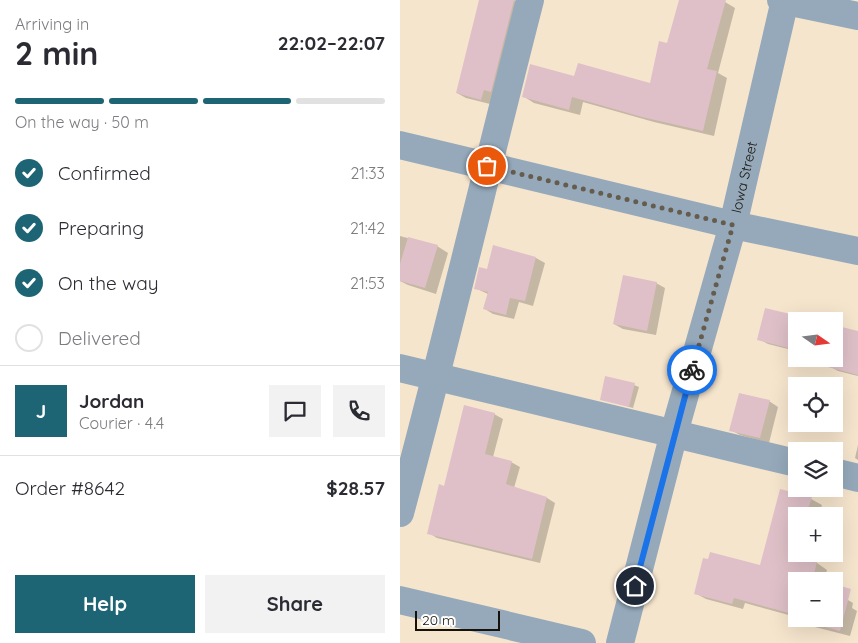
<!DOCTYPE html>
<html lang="en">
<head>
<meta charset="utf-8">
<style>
  :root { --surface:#fff; --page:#f2f2f3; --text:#2b2b33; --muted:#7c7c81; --line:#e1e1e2; --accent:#1d6574 }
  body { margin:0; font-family:Quicksand,sans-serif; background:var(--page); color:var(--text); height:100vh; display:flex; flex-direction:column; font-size:19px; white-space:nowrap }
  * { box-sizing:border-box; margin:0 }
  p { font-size:16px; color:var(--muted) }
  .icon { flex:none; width:28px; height:28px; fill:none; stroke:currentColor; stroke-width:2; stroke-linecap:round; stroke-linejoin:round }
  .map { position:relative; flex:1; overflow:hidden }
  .side { display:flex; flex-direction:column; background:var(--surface); width:400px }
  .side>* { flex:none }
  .needle { width:32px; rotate:104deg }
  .tools { position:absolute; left:388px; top:312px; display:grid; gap:10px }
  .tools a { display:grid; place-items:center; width:55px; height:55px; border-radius:0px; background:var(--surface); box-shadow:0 5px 20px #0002; font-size:25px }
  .scale { position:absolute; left:15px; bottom:12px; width:85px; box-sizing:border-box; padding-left:5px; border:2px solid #171209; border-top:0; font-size:14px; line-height:18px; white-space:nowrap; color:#171209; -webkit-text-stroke:4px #fff; paint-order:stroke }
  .pin { position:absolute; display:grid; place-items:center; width:42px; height:42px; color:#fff; margin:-21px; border:2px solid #fff; border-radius:50%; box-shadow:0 1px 5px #0007 }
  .courier { position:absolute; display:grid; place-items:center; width:50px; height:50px; margin:-25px; border:4px solid #1a73e8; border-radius:50%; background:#fff; color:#222; box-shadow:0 1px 6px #0007 }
  .head em { font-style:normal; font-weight:800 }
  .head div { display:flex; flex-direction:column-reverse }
  .head { display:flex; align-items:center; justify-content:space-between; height:85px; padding:0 15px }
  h1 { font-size:32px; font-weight:800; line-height:38px }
  .bar { display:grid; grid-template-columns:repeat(4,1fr); gap:8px 5px; align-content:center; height:60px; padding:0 15px }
  .bar i { height:6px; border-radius:4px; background:var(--line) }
  .bar .selected { background:var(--accent) }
  .bar p { grid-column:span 4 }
  .line { display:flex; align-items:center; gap:12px; padding:0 15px; border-top:1px solid var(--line) }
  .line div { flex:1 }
  .round { display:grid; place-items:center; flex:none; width:52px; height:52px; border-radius:0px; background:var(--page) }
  ol { padding:0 15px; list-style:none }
  li { display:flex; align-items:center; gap:15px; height:55px }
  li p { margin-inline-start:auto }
  li .icon { padding:5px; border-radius:50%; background:var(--accent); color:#fff; stroke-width:4 }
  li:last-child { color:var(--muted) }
  li i { width:28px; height:28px; border:2px solid var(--line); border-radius:50% }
  .action { display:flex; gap:10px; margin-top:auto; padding:10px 15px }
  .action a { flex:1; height:58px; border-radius:0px; background:var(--accent); color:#fff; font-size:20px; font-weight:800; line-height:58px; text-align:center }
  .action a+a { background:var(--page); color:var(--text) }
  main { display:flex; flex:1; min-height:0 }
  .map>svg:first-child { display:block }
</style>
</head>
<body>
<main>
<section class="side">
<div class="head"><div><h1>2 min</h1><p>Arriving in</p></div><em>22:02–22:07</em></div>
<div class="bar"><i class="selected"></i><i class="selected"></i><i class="selected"></i><i></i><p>On the way · 50 m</p></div>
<ol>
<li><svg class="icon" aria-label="check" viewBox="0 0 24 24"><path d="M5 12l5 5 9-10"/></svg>Confirmed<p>21:33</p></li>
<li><svg class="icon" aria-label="check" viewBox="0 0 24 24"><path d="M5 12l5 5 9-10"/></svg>Preparing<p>21:42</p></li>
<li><svg class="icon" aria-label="check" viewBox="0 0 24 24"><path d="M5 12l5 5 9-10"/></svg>On the way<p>21:53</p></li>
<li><i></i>Delivered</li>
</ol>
<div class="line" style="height:90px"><b class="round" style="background:var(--accent);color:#fff">J</b><div><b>Jordan</b><p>Courier · 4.4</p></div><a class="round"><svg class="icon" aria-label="chat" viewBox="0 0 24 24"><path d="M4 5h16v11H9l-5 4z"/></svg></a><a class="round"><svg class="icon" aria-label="phone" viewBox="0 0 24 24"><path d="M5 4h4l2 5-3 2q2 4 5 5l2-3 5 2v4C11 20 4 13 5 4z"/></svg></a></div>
<div class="line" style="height:65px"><div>Order #8642</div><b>$28.57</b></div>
<div class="action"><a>Help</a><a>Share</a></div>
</section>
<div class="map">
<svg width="458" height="643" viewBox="0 0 458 643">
  <rect width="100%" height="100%" fill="#f6e5cd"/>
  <g fill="#0003">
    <path d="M80,0H114L123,5L90,104L66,98L57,93Z"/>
    <path d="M280,0H316L325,2L335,8L318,73L327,78L314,136L254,122L183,102L180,115L134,103L123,96L175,77L251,84L268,44Z"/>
    <path d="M0,236L37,246L48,253L36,294L8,285L0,281Z"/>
    <path d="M136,258L145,263L133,306L119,302L114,319L93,314L85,309L88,294L75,288L88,271Z"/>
    <path d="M256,283L265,288L256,335L223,329L214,324Z"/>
    <path d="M366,309L413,321H396V351L368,344L359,339Z"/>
    <path d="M434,327L458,333V376L438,371L429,366L431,360L425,359H434Z"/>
    <path d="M234,385L239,387L233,408L201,399Z"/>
    <path d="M369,401L378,407L369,443L340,435L331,430Z"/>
    <path d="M94,414L103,419L93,457L111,462L120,467L114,488L147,498L155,503L140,563L37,538L29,533L45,487Z"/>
    <path d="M458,445V460L455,458Z"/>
    <path d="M381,491L411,499L422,505L418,516H396V554H409L407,561L417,563L427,570L424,581H396V617L345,603L343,609L306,599L295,593L361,567Z"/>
    <path d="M434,595L443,597L453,603L452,608L457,611L450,636L411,626L400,619H434Z"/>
  </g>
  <g fill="#dfc0c8">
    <path d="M79,0H114L91,92L84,90L81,100L56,93Z"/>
    <path d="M279,0H326L307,69L317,71L303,131L242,117L172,97L169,110L122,97L130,64L174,76L178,63L250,83L259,41L267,43Z"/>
    <path d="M8,237L38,245L25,288L0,281V264Z"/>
    <path d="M93,245L136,257L125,301L110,298L106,315L83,309L88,292L74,289L79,267L87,269Z"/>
    <path d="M223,275L257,282L247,331L213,324Z"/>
    <path d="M365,308L420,321H396V350L357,340Z"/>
    <path d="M434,325L458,331V375L428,367L430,359H434Z"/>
    <path d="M205,376L235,383L229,407L200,400Z"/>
    <path d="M339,393L370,400L360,438L329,431Z"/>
    <path d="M64,405L95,413L85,454L112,461L106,484L147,497L132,559L27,534L39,484L44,486Z"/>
    <path d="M380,489L412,497L406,516H396V557L417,562L413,578L424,581H396V615L334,598L332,604L294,594L303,558L308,559L310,552L360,565Z"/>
    <path d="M434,584L451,589L440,631L399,620V619H434Z"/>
  </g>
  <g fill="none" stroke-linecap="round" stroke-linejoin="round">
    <g stroke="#95a9bb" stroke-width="28">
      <path d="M381,0L458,16"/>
      <path d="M0,145L333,225L458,251"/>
      <path d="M0,368L396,463"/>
      <path d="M434,472L458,478"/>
      <path d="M0,513C46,343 86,171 130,0"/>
      <path d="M0,600L182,643"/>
      <path id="s1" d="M220,643L274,433L333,225L385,0"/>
    </g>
  </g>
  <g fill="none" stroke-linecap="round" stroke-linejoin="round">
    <path stroke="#655c4e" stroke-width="5" stroke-dasharray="0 9" d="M87,166L333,225L292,370"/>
    <path stroke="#1a73e8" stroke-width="6" d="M235,586L292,370"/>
  </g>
  <g text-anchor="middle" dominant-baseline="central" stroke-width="4" stroke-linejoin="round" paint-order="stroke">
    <g font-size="14" fill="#171209" stroke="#fff">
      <text stroke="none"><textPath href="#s1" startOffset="482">Iowa Street</textPath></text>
    </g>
  </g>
</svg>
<div class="tools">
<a><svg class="needle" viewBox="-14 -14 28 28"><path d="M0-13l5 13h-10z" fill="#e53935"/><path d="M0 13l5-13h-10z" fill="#7c7c81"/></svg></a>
<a><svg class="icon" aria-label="locate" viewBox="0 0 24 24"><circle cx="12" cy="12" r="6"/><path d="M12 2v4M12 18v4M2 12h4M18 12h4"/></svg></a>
<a><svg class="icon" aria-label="layers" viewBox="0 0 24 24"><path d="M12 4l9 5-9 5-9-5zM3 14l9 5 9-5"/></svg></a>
<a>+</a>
<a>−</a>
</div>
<div class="scale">20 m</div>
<div class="pin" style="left:87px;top:166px;background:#ea580c"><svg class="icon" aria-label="bag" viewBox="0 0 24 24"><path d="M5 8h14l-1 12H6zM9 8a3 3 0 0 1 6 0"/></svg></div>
<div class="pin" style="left:235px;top:586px;background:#1f2937"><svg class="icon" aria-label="home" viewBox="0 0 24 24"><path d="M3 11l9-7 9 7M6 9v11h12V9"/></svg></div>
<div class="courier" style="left:292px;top:370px"><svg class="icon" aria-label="bike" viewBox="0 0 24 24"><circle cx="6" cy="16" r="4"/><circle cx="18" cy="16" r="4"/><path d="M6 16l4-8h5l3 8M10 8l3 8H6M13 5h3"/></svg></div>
</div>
</main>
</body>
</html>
